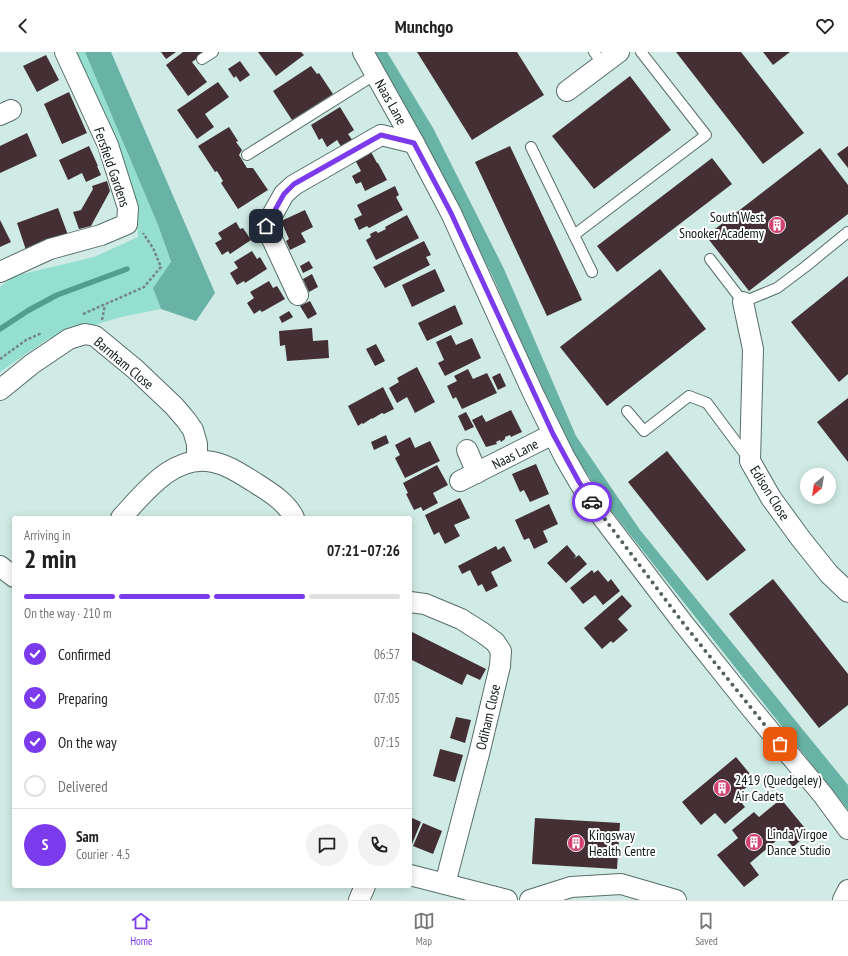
<!DOCTYPE html>
<html lang="en">
<head>
<meta charset="utf-8">
<style>
  :root { --surface:#fff; --page:#f2f2f2; --text:#222; --muted:#767676; --line:#e0e0e0; --accent:#7c3aed }
  body { margin:0; font-family:"PT Sans Narrow",sans-serif; background:var(--page); color:var(--text); height:100vh; display:flex; flex-direction:column; font-size:15px; white-space:nowrap }
  * { box-sizing:border-box; margin:0 }
  p { font-size:13px; color:var(--muted) }
  .icon { flex:none; width:22px; height:22px; fill:none; stroke:currentColor; stroke-width:2; stroke-linecap:round; stroke-linejoin:round }
  .map { position:relative; flex:1; overflow:hidden }
  .side { position:absolute; left:12px; top:464px; width:400px; height:372px; display:flex; flex-direction:column; background:var(--surface); border-radius:4px; box-shadow:0 2px 10px #0003 }
  .side>* { flex:none }
  .needle { width:26px; rotate:210deg }
  .tools { position:absolute; left:800px; top:416px; display:grid; gap:8px }
  .tools a { display:grid; place-items:center; width:36px; height:36px; border-radius:50%; background:var(--surface); box-shadow:0 2px 10px #0003; font-size:20px }
  .pin { position:absolute; display:grid; place-items:center; width:34px; height:34px; color:#fff; margin:-17px; border-radius:8px; box-shadow:0 2px 6px #0006 }
  .courier { position:absolute; display:grid; place-items:center; width:40px; height:40px; margin:-20px; border:3px solid #7c3aed; border-radius:50%; background:#fff; color:#222; box-shadow:0 1px 5px #0007 }
  .summary em { font-style:normal; font-weight:700 }
  .summary div { display:flex; flex-direction:column-reverse }
  .summary { display:flex; align-items:center; justify-content:space-between; height:68px; padding:0 12px }
  h1 { font-size:26px; font-weight:700; line-height:30px }
  .bar { display:grid; grid-template-columns:repeat(4,1fr); gap:6px 4px; align-content:center; height:48px; padding:0 12px }
  .bar i { height:5px; border-radius:3px; background:var(--line) }
  .bar .selected { background:var(--accent) }
  .bar p { grid-column:span 4 }
  .line { display:flex; align-items:center; gap:10px; padding:0 12px; border-top:1px solid var(--line) }
  .line div { flex:1 }
  .round { display:grid; place-items:center; flex:none; width:42px; height:42px; border-radius:21px; background:var(--page) }
  ol { padding:0 12px; list-style:none }
  li { display:flex; align-items:center; gap:12px; height:44px }
  li p { margin-inline-start:auto }
  li .icon { padding:4px; border-radius:50%; background:var(--accent); color:#fff; stroke-width:4 }
  li:last-child { color:var(--muted) }
  li i { width:22px; height:22px; border:2px solid var(--line); border-radius:50% }
  header { display:flex; justify-content:space-between; align-items:center; height:52px; padding:0 12px; background:var(--surface); font-size:18px; font-weight:700 }
  .tab-bar { display:flex; justify-content:space-around; align-items:center; height:56px; border-top:1px solid var(--line); background:var(--surface); font-size:11px; color:var(--muted) }
  .tab-bar a { display:grid; justify-items:center; gap:2px }
  .tab-bar .selected { color:var(--accent) }
  .map>svg:first-child { display:block }
</style>
</head>
<body>
<header><svg class="icon" aria-label="back" viewBox="0 0 24 24"><path d="M15 5l-7 7 7 7"/></svg>Munchgo<svg class="icon" aria-label="heart" viewBox="0 0 24 24"><path d="M12 20l-8-8c-3-5 5-10 8-4 3-6 11-1 8 4z"/></svg></header>
<div class="map">
<svg width="848" height="848" viewBox="0 0 848 848">
  <rect width="100%" height="100%" fill="#d0ebe5"/>
  <path fill="#95dfd1" d="M70,0H85L158,173L171,211L153,236L161,257L121,265L48,287L0,320V235L14,224L94,205L138,185L137,168Z"/>
  <g fill="#68b3a6">
    <path d="M85,0H111L215,241L196,269L161,257L153,236L171,210L158,173Z"/>
    <path d="M371,0H387L433,76L504,217L576,384L640,478L848,733V758L613,461L561,382L492,223L421,86Z"/>
  </g>
  <g fill="none" stroke-linecap="round" stroke-linejoin="round">
    <path stroke="#529d90" stroke-width="5.5" d="M0,277L29,258L57,243L127,217"/>
  </g>
  <g fill="#432f34">
    <path d="M161,0H176L166,7Z"/>
    <path d="M183,0H201L203,2L192,10L207,30L188,44L166,13Z"/>
    <path d="M258,0H301L304,3L276,24Z"/>
    <path d="M417,0H517L544,43L472,88Z"/>
    <path d="M676,0H741L804,81L763,112Z"/>
    <path d="M763,0H790L773,13Z"/>
    <path d="M46,3L59,28L37,40L23,14Z"/>
    <path d="M240,9L250,23L240,30L236,24L234,26L228,17Z"/>
    <path d="M311,14L317,22L319,21L333,42L292,68L273,39Z"/>
    <path d="M630,24L671,78L594,137L552,84Z"/>
    <path d="M218,30L229,45L205,62L214,75L197,87L177,58Z"/>
    <path d="M69,40L87,81L62,92L44,52Z"/>
    <path d="M340,55L354,78L348,82L353,89L342,96L337,88L327,95L322,86L319,88L311,73Z"/>
    <path d="M229,75L238,89L236,90L242,98L239,103L247,116H253L268,138L238,157L221,131L223,129L217,119L215,120L198,94Z"/>
    <path d="M27,81L37,104L0,121V94Z"/>
    <path d="M89,94L98,114H97L101,123L86,130L82,121L68,128L59,108Z"/>
    <path d="M510,94L582,248L547,264L475,110Z"/>
    <path d="M848,94V116L837,102Z"/>
    <path d="M820,96L848,133V162L749,239L706,184Z"/>
    <path d="M370,98L377,111H378L387,128L365,139L361,130L356,132L352,124L361,119L354,106Z"/>
    <path d="M712,106L732,132L617,220L597,194Z"/>
    <path d="M107,129L110,139L91,174L79,177L73,160L81,158L93,137L92,134Z"/>
    <path d="M395,134L399,143L396,145L403,158L369,176L367,174L359,178L354,167L362,163L357,153Z"/>
    <path d="M58,156L68,183L26,198L17,171Z"/>
    <path d="M305,158L313,175L301,181L306,190L290,198L286,189L289,187L281,169Z"/>
    <path d="M407,163L419,186L376,208L366,188L371,185L370,182L376,179L378,181L386,177L385,175Z"/>
    <path d="M0,168L11,190L0,195Z"/>
    <path d="M236,170L240,177L243,176L251,188L230,202L228,199L222,203L215,191L222,187L218,181Z"/>
    <path d="M424,189L431,203L426,205L430,213L385,236L373,215Z"/>
    <path d="M252,199L257,207L260,205L267,217L245,231L244,229L237,233L230,221L238,216L234,210Z"/>
    <path d="M309,209L313,216L303,221L300,214Z"/>
    <path d="M435,217L445,239L412,255L402,233Z"/>
    <path d="M660,217L706,277L607,354L560,295Z"/>
    <path d="M312,222L318,235L309,240L303,227Z"/>
    <path d="M848,224V322L839,330L791,270Z"/>
    <path d="M269,229L273,236L277,234L285,247L262,260L260,258L254,262L247,251L254,246L250,240Z"/>
    <path d="M310,249L317,262L308,267L300,254Z"/>
    <path d="M455,253L463,272L427,289L418,271Z"/>
    <path d="M289,259L293,265L282,271L279,265Z"/>
    <path d="M312,276L313,289L328,288L329,306L287,309L285,293L280,294L279,279Z"/>
    <path d="M451,283L456,293L472,286L481,306L445,324L438,311L444,308L436,290Z"/>
    <path d="M376,292L385,309L375,314L366,297Z"/>
    <path d="M417,315L435,350L415,361L407,345L397,351L389,336L399,330L397,326Z"/>
    <path d="M468,317L473,327L487,321L497,341L462,357L456,345L453,347L447,334L457,329L454,324Z"/>
    <path d="M500,321L506,334L498,338L492,325Z"/>
    <path d="M383,335L394,357L384,362L382,361L372,367V366L363,372L362,371L358,374L348,354Z"/>
    <path d="M848,346V410L817,370Z"/>
    <path d="M511,358L522,380L511,385L510,383L505,385V387L501,390L500,388L496,390L497,392L486,395L472,368L482,363L486,370Z"/>
    <path d="M466,360L474,375L465,379L458,364Z"/>
    <path d="M386,383L389,391L374,398L371,390Z"/>
    <path d="M410,385L415,396L430,389L440,409L405,426L395,406L400,403L395,393Z"/>
    <path d="M667,399L746,498L707,529L628,430Z"/>
    <path d="M536,412L549,442L530,450L524,438L520,440L512,422Z"/>
    <path d="M437,413L448,433L433,441L438,451L423,459L421,455L414,458L406,442L408,441L403,431Z"/>
    <path d="M460,446L470,466L454,473L460,484L445,492L439,480L434,483L425,463Z"/>
    <path d="M549,452L558,472L543,479L548,490L534,497L529,486L524,488L515,468Z"/>
    <path d="M567,493L576,504L573,507L579,503L587,512L566,531L547,511Z"/>
    <path d="M496,494L498,498L504,494L512,509L491,520L498,534L486,540L482,532L478,534L470,518L462,522L458,514Z"/>
    <path d="M592,518L594,521L598,518L608,530L611,527L620,539L603,553L595,543L583,552L570,536Z"/>
    <path d="M773,527L848,622V653L819,676L729,562Z"/>
    <path d="M622,543L632,554L618,567L628,578L613,591L611,589L602,597L584,576Z"/>
    <path d="M410,579L486,617L480,628L467,622L462,633L410,607Z"/>
    <path d="M456,665L471,668L465,691L450,686Z"/>
    <path d="M440,697L463,703L455,730L433,724Z"/>
    <path d="M736,705L755,728L736,744L745,755L725,772L715,761L701,773L682,750Z"/>
    <path d="M781,747L809,781L793,795L783,783L750,811L759,823L744,835L717,803L738,786L732,778L754,760L759,765Z"/>
    <path d="M410,765L421,770L412,792L410,791Z"/>
    <path d="M535,766L620,771L617,817L532,812Z"/>
    <path d="M423,771L442,779L433,802L413,794Z"/>
  </g>
  <g fill="none" stroke-linecap="round" stroke-linejoin="round">
    <g stroke="#566e69" stroke-width="12">
      <g id="service">
        <path d="M594,0L603,12"/>
        <path d="M202,7L213,0"/>
        <path d="M531,95L592,220"/>
        <path d="M247,103L376,22"/>
        <path d="M574,183L706,83L641,0"/>
        <path d="M710,207L743,250L777,236L805,215L848,180"/>
        <path d="M627,359L644,379L689,344L707,351L748,406"/>
      </g>
    </g>
    <g stroke="#566e69" stroke-width="22">
      <g id="minor">
        <path d="M363,0L414,91L451,161L533,341L564,404L579,430L596,457L683,571L750,655L823,743L848,777"/>
        <path d="M567,39L619,0"/>
        <path d="M0,63L11,58"/>
        <path d="M0,220L50,197L101,183L127,172L128,156L108,93L65,0"/>
        <path d="M298,243L266,174L284,142L294,133L381,83L414,91"/>
        <path d="M743,250L753,297L750,409L771,446L801,487L829,522L848,540"/>
        <path d="M0,338L32,312L69,287L85,282L95,284L135,317L174,354L186,368L193,378L197,392V409"/>
        <path d="M467,398L477,421"/>
        <path d="M460,429L553,382"/>
        <path d="M121,466C144,441 174,401 213,410C228,413 241,422 254,430C268,439 287,450 294,466"/>
        <path d="M0,514L14,525"/>
        <path d="M410,550L425,552L461,567L483,581L495,590L501,599L500,614L480,698L445,832"/>
        <path d="M410,823L507,848"/>
        <path d="M359,848L365,834"/>
        <path d="M530,848L571,835L621,832L676,848"/>
        <path d="M843,848L848,838"/>
      </g>
    </g>
    <g stroke="#748783" stroke-width="2.5" stroke-dasharray="3 2" stroke-linecap="butt">
      <path d="M83,262L144,235L161,215L153,196L143,181"/>
      <path d="M102,268L105,253"/>
      <path d="M0,307L26,288L42,281"/>
    </g>
    <use href="#service" stroke="#fff" stroke-width="10"/>
    <use href="#minor" stroke="#fff" stroke-width="20"/>
  </g>
  <g fill="none" stroke-linecap="round" stroke-linejoin="round">
    <path stroke="#53625f" stroke-width="4" stroke-dasharray="0 7.2" d="M592,450L683,571L780,692"/>
    <path stroke="#7c3aed" stroke-width="5" d="M266,174L284,142L294,132L381,83L414,91L451,161L553,382L579,430L592,450"/>
  </g>
  <defs>
    <g id="building-disc" transform="scale(0.9)"><circle r="9.5" fill="#d04374" stroke="#fff"/><path d="M-4-6H4V6H1V3H-1V6H-4ZM-2.5-4.3h1.7v1.8h-1.7ZM.8-4.3h1.7v1.8H.8ZM-2.5-1h1.7V.8h-1.7ZM.8-1h1.7V.8H.8Z" fill="#fff"/></g>
  </defs>
  <g fill-rule="evenodd">
    <use href="#building-disc" x="777" y="173"/>
    <use href="#building-disc" x="722" y="736"/>
    <use href="#building-disc" x="754" y="790"/>
    <use href="#building-disc" x="576" y="791"/>
  </g>
  <g text-anchor="middle" dominant-baseline="central" stroke-width="4" stroke-linejoin="round" paint-order="stroke">
    <g font-size="14" fill="#0f1917" stroke="#fff">
      <text transform="translate(391 50) rotate(61)">Naas Lane</text>
      <text transform="translate(112 115) rotate(71)">Fersfield Gardens</text>
      <text transform="translate(124 311) rotate(40)">Barnham Close</text>
      <text transform="translate(515 402) rotate(-27)">Naas Lane</text>
      <text transform="translate(770 441) rotate(58)">Edison Close</text>
      <text transform="translate(488 665) rotate(-77)">Odiham Close</text>
    </g>
    <g font-size="14" fill="#0f1917" stroke="#fff" text-anchor="start">
      <text x="764" y="165" text-anchor="end">South West<tspan x="764" dy="16">Snooker Academy</tspan></text>
      <text x="735" y="728">2419 (Quedgeley)<tspan x="735" dy="16">Air Cadets</tspan></text>
      <text x="767" y="782">Linda Virgoe<tspan x="767" dy="16">Dance Studio</tspan></text>
      <text x="589" y="783">Kingsway<tspan x="589" dy="16">Health Centre</tspan></text>
    </g>
  </g>
</svg>
<div class="tools">
<a><svg class="needle" viewBox="-14 -14 28 28"><path d="M0-13l5 13h-10z" fill="#e53935"/><path d="M0 13l5-13h-10z" fill="#767676"/></svg></a>
</div>
<div class="pin" style="left:780px;top:692px;background:#ea580c"><svg class="icon" aria-label="bag" viewBox="0 0 24 24"><path d="M5 8h14l-1 12H6zM9 8a3 3 0 0 1 6 0"/></svg></div>
<div class="pin" style="left:266px;top:174px;background:#1f2937"><svg class="icon" aria-label="home" viewBox="0 0 24 24"><path d="M3 11l9-7 9 7M6 9v11h12V9"/></svg></div>
<div class="courier" style="left:592px;top:450px"><svg class="icon" aria-label="car" viewBox="0 0 24 24"><path d="M5 17H2v-5l4-1 3-4h7l3 4 3 1v5h-3M9 17h6M6 11h13"/><circle cx="7" cy="17" r="2"/><circle cx="17" cy="17" r="2"/></svg></div>
<section class="side">
<div class="summary"><div><h1>2 min</h1><p>Arriving in</p></div><em>07:21–07:26</em></div>
<div class="bar"><i class="selected"></i><i class="selected"></i><i class="selected"></i><i></i><p>On the way · 210 m</p></div>
<ol>
<li><svg class="icon" aria-label="check" viewBox="0 0 24 24"><path d="M5 12l5 5 9-10"/></svg>Confirmed<p>06:57</p></li>
<li><svg class="icon" aria-label="check" viewBox="0 0 24 24"><path d="M5 12l5 5 9-10"/></svg>Preparing<p>07:05</p></li>
<li><svg class="icon" aria-label="check" viewBox="0 0 24 24"><path d="M5 12l5 5 9-10"/></svg>On the way<p>07:15</p></li>
<li><i></i>Delivered</li>
</ol>
<div class="line" style="height:72px"><b class="round" style="background:var(--accent);color:#fff">S</b><div><b>Sam</b><p>Courier · 4.5</p></div><a class="round"><svg class="icon" aria-label="chat" viewBox="0 0 24 24"><path d="M4 5h16v11H9l-5 4z"/></svg></a><a class="round"><svg class="icon" aria-label="phone" viewBox="0 0 24 24"><path d="M5 4h4l2 5-3 2q2 4 5 5l2-3 5 2v4C11 20 4 13 5 4z"/></svg></a></div>
</section>
</div>
<nav class="tab-bar">
<a class="selected"><svg class="icon" aria-label="home" viewBox="0 0 24 24"><path d="M3 11l9-7 9 7M6 9v11h12V9"/></svg>Home</a>
<a><svg class="icon" aria-label="map" viewBox="0 0 24 24"><path d="M3 6l6-2 6 2 6-2v14l-6 2-6-2-6 2zM9 4v14M15 6v14"/></svg>Map</a>
<a><svg class="icon" aria-label="saved" viewBox="0 0 24 24"><path d="M7 4h10v16l-5-4-5 4z"/></svg>Saved</a>
</nav>
</body>
</html>
